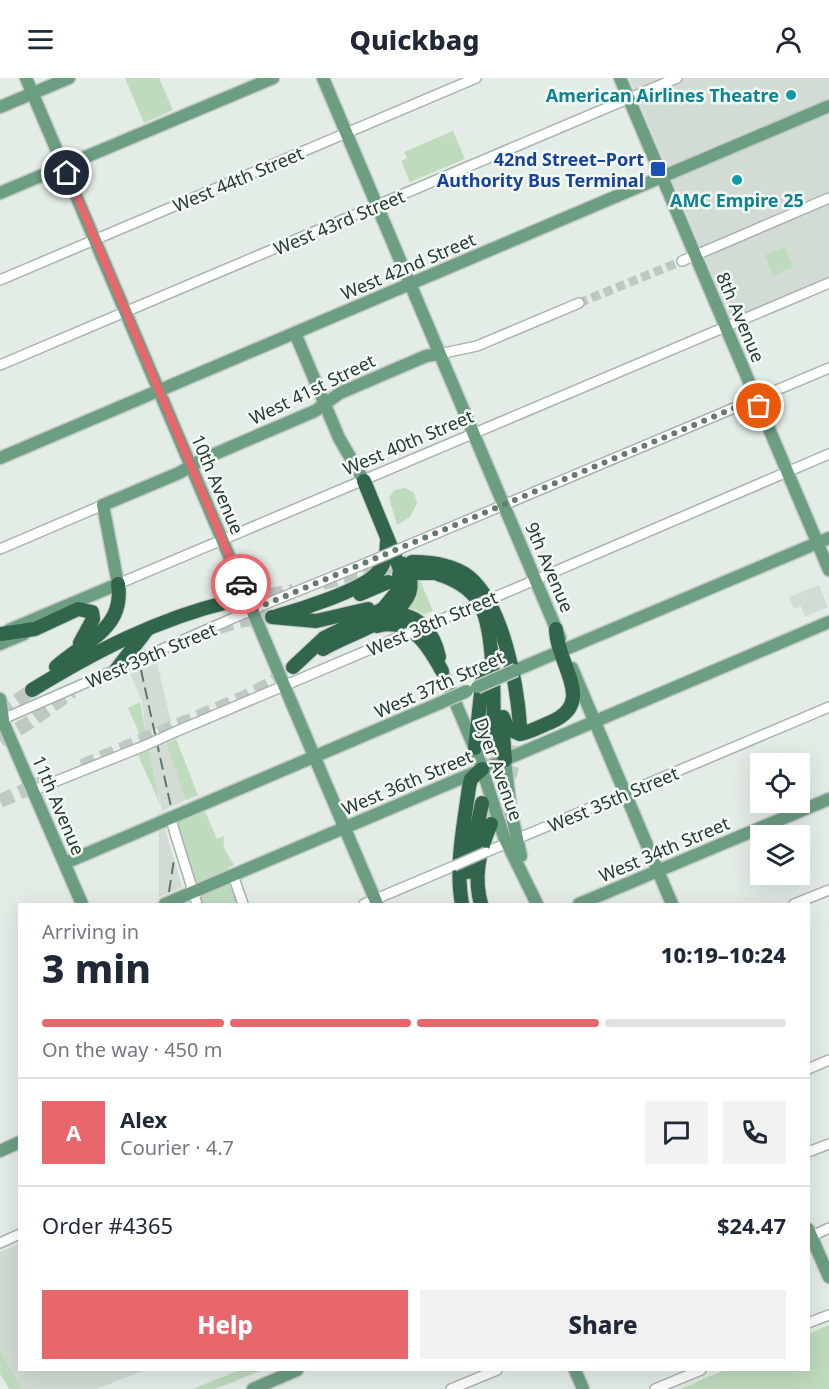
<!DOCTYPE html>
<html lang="en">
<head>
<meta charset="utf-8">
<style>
  :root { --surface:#fff; --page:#f2f2f3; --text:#1f2937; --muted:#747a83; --line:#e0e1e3; --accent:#e7676d }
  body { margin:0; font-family:"Noto Sans",sans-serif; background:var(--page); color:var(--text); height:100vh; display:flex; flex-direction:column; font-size:22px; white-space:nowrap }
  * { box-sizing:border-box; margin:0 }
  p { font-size:20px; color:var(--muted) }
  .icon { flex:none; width:33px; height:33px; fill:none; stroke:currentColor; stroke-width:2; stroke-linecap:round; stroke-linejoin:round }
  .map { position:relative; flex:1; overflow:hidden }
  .drawer { position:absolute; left:18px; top:825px; width:792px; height:468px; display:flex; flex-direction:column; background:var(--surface); border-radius:0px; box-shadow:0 6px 24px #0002 }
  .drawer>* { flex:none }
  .fabs { position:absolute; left:750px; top:675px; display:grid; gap:12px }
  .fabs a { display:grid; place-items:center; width:60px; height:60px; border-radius:0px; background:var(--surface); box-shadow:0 6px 24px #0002; font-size:30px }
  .pin { position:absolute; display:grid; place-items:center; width:51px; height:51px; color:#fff; margin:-26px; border:3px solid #fff; border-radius:50%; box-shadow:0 2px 6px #0007 }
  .courier { position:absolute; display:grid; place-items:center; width:60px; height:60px; margin:-30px; border:4px solid #e7676d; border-radius:50%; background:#fff; color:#222; box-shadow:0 2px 8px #0007 }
  .overview em { font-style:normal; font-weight:800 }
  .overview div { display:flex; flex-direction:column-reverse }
  .overview { display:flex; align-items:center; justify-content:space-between; height:102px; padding:0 24px }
  h1 { font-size:39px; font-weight:800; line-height:45px }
  .bar { display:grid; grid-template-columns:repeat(4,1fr); gap:9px 6px; align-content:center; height:72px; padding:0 24px }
  .bar i { height:8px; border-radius:4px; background:var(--line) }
  .bar .on { background:var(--accent) }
  .bar p { grid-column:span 4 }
  .line { display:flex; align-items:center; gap:15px; padding:0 24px; border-top:2px solid var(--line) }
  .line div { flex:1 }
  .round { display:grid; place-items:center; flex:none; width:63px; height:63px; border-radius:0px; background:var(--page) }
  .action { display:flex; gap:12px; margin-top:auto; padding:12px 24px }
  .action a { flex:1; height:69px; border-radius:0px; background:var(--accent); color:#fff; font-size:24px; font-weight:800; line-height:69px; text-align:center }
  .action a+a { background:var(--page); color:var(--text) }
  header { display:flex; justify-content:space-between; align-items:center; height:78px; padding:0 24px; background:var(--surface); font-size:27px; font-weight:800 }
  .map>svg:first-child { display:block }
</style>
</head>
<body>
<header><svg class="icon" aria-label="menu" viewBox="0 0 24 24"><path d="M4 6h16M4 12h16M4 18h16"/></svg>Quickbag<svg class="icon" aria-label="person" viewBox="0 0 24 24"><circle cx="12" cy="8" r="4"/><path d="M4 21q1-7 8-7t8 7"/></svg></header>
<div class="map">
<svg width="829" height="1311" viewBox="0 0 829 1311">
  <rect width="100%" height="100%" fill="#e4ece6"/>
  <g fill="#d2dcd4">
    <path d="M629,0H829V199L731,241Z"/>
    <path d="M819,507L828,529L805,539L801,528L794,531L789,519Z"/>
    <path d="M157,585L171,644L146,655L142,623L130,596Z"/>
    <path d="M167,665L186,722L162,733L149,673Z"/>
    <path d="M165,751L182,809L159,819V754Z"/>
    <path d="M19,1166L20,1292H145L96,1311H21L0,1272V1174Z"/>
  </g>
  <g fill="#bfdbbe">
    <path d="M125,0H159L173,32L144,45Z"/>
    <path d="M453,53L465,81L410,104L401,83L407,80L404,74Z"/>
    <path d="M785,169L793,189L773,198L765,177Z"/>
    <path d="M405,410L414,415L417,425L410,439L397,447L389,420L394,412Z"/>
    <path d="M407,478L410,479L433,533L424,536L409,529Z"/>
    <path d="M140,624L146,655L140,657L128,630Z"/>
    <path d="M176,661L198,717L186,722L168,670L167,665Z"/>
    <path d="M149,673L160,726L138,677Z"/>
    <path d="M204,731L217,761L224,758C222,773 228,775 234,787L228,790L229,793L198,806L195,805L177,745L178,742Z"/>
    <path d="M230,806L238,826H202L201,817Z"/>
    <path d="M829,1247V1311H680L725,1292H808L809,1256Z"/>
    <path d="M0,1272L21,1311H9L0,1296Z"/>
    <path d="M239,1292H263L215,1311H193Z"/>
  </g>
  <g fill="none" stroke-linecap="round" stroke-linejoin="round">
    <path stroke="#bec9c1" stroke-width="9" stroke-dasharray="9 4.5" stroke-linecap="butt" d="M579,225L682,183"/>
    <g stroke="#bec9c1" stroke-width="14" stroke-dasharray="14 7" stroke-linecap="butt">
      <path d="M323,505L409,484"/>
      <path d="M228,524L293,513"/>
      <path d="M219,549L245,542L272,539"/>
      <path d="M0,635L32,612"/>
      <path d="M0,662L30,644L72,613"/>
      <path d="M82,688L245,619L270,606L293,589"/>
      <path d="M0,723L42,705"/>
      <path d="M493,741L511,693L520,648"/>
    </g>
    <g stroke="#a7b4ab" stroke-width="12">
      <g id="minor">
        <path d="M682,183L829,120"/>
        <path d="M0,202L476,0"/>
        <path d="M439,276L477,268L579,225"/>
        <path d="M0,287L677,0"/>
        <path d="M404,469L829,290"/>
        <path d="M0,471L103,427"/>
        <path d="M118,506L829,205"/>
        <path d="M493,520L829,376"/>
        <path d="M433,545L471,529"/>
        <path d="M3,641L263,527L369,484"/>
        <path d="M175,654L399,559"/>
        <path d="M34,712L144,668"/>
        <path d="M170,739L197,826"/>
        <path d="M486,774L829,629"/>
        <path d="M233,797L243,826"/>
        <path d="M364,826L454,788"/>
        <path d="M794,826L829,812"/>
        <path d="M808,991L829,982"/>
        <path d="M808,1074L829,1066"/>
        <path d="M808,1160L829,1150"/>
        <path d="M0,1165L20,1156"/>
        <path d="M808,1245L829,1237"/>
        <path d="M451,1311L497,1292"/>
        <path d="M655,1311L701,1292"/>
      </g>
    </g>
    <g stroke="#c2c8c5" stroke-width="15">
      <g id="major">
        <path d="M26,0L377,826"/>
        <path d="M323,0L560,560"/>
        <path d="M620,0L829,492"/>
        <path d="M0,29L69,0"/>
        <path d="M0,115L273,0"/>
        <path d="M295,255L339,360L364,403"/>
        <path d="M0,380L829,28"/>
        <path d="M9,552L118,506L103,427L179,395L203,381L315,333L340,315L426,278L439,276"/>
        <path d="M0,566L24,556"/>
        <path d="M572,590L672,826"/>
        <path d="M516,592L829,460"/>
        <path d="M442,593L478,678L504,759L537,826"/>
        <path d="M0,621L3,641"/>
        <path d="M0,637L82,826"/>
        <path d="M505,682L511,734L521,778"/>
        <path d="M65,785L440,625"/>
        <path d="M165,826L829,544"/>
        <path d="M579,826L829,721"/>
        <path d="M0,1073L20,1064"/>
        <path d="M808,1151L829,1199"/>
        <path d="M575,1292L583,1311"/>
        <path d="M253,1311L297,1292"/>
      </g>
    </g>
    <g stroke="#c2c8c5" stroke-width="16">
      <g id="highway">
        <path d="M412,484C431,484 454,487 469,499C503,527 517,606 520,648"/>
        <path d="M416,495H446"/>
        <path d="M438,496C454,501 470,510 479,524C496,552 494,633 493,666"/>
        <path d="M360,516L388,504"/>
        <path d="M393,536C419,536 434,555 439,579"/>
        <path d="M277,538C299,532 363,512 377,495C385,487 387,475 387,464"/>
        <path d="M272,539L316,543L368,531"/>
        <path d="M377,548C411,539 428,567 442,593"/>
        <path d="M1,556L35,551L78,531L92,534L93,541L80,565"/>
        <path d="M323,571C351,553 436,534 403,486"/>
        <path d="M56,589C85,563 125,551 118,506"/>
        <path d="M293,589L324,560L383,531L397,514L400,491L364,403"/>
        <path d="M116,592L146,553"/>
        <path d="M32,612C94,574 157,541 228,524"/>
        <path d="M503,639L508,651L520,656C531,654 541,648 551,644C597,624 557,588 556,551"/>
        <path d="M502,642L505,682"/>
        <path d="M475,670L483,597"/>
        <path d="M468,794L482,725"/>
        <path d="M462,826C455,788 464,747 469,709L471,701L482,691"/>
        <path d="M481,826C473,798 479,772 491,746"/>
      </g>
    </g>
    <use href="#minor" stroke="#fff" stroke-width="9"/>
    <use href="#major" stroke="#6c9e82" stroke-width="12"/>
    <use href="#highway" stroke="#32664c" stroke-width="14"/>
    <g stroke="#5f776a" stroke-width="2" stroke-dasharray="12 6" stroke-linecap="butt">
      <path d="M141,592L171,729"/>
      <path d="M169,814L174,781"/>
    </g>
    <g stroke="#a7b4ab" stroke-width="12" stroke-linecap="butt">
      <g id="minor-bridge">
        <path d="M369,484L404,469"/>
        <path d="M471,529L493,520"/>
        <path d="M399,559L433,545"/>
        <path d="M144,668L175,654"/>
        <path d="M454,788L486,774"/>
      </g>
    </g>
    <g stroke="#c2c8c5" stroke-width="15" stroke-linecap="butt">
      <g id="major-bridge">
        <path d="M477,609L516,592"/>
        <path d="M440,625L467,613"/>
      </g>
    </g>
    <use href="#minor-bridge" stroke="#fff" stroke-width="9"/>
    <use href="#major-bridge" stroke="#6c9e82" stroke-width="12"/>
  </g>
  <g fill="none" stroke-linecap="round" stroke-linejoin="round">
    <path stroke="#677a6f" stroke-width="6" stroke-dasharray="0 10.8" d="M241,506L252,532L756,321L759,328"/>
    <path stroke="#e7676d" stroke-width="8" d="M67,95L241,506"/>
  </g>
  <g fill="#0f9aa8" stroke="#f4f9f5" stroke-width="2">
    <circle cx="791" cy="17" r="6"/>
    <circle cx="737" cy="102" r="6"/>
  </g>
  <rect fill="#1a4fb4" stroke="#f4f9f5" stroke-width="2" x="650" y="83" width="16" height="16" rx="3"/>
  <g text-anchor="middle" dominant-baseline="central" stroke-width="5" stroke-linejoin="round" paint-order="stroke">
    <g font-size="18" font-weight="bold" fill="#0d838f" stroke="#f4f9f5" text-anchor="end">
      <text x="779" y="17">American Airlines Theatre</text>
      <text x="737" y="122" text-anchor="middle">AMC Empire 25</text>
    </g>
    <g font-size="18" font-weight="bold" fill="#164399" stroke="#f4f9f5" text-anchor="end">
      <text x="644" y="81">42nd Street–Port<tspan x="644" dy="21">Authority Bus Terminal</tspan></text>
    </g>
    <g font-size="18" fill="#243c2f" stroke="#f4f9f5">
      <text transform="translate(238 101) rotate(-23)">West 44th Street</text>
      <text transform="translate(339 144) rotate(-23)">West 43rd Street</text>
      <text transform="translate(408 188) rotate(-23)">West 42nd Street</text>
      <text transform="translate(741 239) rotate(67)">8th Avenue</text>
      <text transform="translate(312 311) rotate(-26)">West 41st Street</text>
      <text transform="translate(408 364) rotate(-23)">West 40th Street</text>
      <text transform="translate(218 406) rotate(67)">10th Avenue</text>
      <text transform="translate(550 489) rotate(67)">9th Avenue</text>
      <text transform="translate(432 545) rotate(-23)">West 38th Street</text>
      <text transform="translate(151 577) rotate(-23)">West 39th Street</text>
      <text transform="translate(439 606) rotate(-24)">West 37th Street</text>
      <text transform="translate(499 691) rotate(70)">Dyer Avenue</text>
      <text transform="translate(407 704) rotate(-23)">West 36th Street</text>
      <text transform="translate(613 721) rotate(-23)">West 35th Street</text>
      <text transform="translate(59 727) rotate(67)">11th Avenue</text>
      <text transform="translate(664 771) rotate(-23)">West 34th Street</text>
    </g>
  </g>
</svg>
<div class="fabs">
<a><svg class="icon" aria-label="locate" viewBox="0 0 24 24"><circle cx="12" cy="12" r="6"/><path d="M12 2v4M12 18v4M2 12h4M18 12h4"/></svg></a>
<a><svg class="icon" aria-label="layers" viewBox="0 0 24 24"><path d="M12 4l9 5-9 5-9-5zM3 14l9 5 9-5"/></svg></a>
</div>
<div class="pin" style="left:759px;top:328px;background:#ea580c"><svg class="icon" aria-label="bag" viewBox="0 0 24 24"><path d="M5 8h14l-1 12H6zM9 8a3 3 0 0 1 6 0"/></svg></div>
<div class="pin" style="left:67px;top:95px;background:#1f2937"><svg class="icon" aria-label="home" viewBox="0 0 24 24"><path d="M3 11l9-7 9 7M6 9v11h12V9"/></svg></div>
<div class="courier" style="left:241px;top:506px"><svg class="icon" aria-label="car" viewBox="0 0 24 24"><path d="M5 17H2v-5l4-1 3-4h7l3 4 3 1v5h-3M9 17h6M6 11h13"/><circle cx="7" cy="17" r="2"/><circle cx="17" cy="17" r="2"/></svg></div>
<section class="drawer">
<div class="overview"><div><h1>3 min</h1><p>Arriving in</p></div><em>10:19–10:24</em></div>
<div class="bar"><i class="on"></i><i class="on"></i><i class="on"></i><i></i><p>On the way · 450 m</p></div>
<div class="line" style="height:108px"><b class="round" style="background:var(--accent);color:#fff">A</b><div><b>Alex</b><p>Courier · 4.7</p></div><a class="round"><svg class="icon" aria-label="chat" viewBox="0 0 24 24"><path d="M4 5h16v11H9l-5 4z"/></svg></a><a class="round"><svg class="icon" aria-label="phone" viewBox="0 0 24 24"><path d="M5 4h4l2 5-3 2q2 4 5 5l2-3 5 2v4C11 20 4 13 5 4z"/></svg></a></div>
<div class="line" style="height:78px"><div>Order #4365</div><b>$24.47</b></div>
<div class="action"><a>Help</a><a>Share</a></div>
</section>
</div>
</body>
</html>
